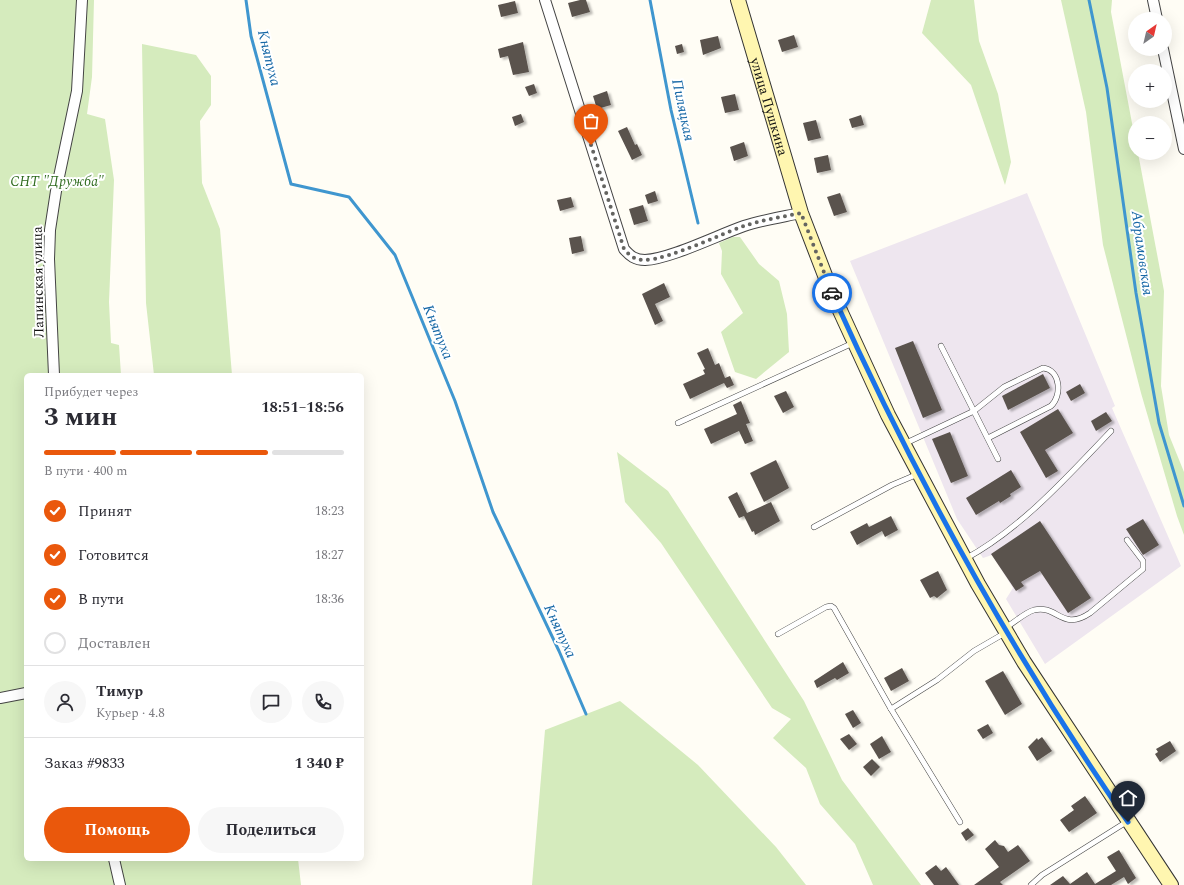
<!DOCTYPE html>
<html lang="ru">
<head>
<meta charset="utf-8">
<style>
  :root { --surface:#fff; --page:#f7f7f7; --text:#2b2b33; --muted:#7c7c81; --line:#e1e1e2; --accent:#ea580c }
  body { margin:0; font-family:Spectral,serif; background:var(--page); color:var(--text); height:100vh; display:flex; flex-direction:column; font-size:15px; white-space:nowrap }
  * { box-sizing:border-box; margin:0 }
  p { font-size:13px; color:var(--muted) }
  .icon { flex:none; width:22px; height:22px; fill:none; stroke:currentColor; stroke-width:2; stroke-linecap:round; stroke-linejoin:round }
  .map { position:relative; flex:1; overflow:hidden }
  .drawer { position:absolute; left:24px; top:373px; width:340px; height:488px; display:flex; flex-direction:column; background:var(--surface); border-radius:6px; box-shadow:0 4px 16px #0002 }
  .drawer>* { flex:none }
  .needle { width:26px; rotate:34deg }
  .buttons { position:absolute; left:1128px; top:12px; display:grid; gap:8px }
  .buttons a { display:grid; place-items:center; width:44px; height:44px; border-radius:50%; background:var(--surface); box-shadow:0 4px 16px #0002; font-size:20px }
  .pin { position:absolute; display:grid; place-items:center; width:34px; height:34px; color:#fff; margin:-41px -17px; border-radius:50% 50% 50% 0; rotate:-45deg; box-shadow:0 0 4px #0007 }
  .pin .icon { rotate:45deg }
  .courier { position:absolute; display:grid; place-items:center; width:40px; height:40px; margin:-20px; border:3px solid #1a73e8; border-radius:50%; background:#fff; color:#222; box-shadow:0 1px 5px #0007 }
  .head em { font-style:normal; font-weight:700 }
  .head div { display:flex; flex-direction:column-reverse }
  .head { display:flex; align-items:center; justify-content:space-between; height:68px; padding:0 20px }
  h1 { font-size:26px; font-weight:700; line-height:30px }
  .bar { display:grid; grid-template-columns:repeat(4,1fr); gap:6px 4px; align-content:center; height:48px; padding:0 20px }
  .bar i { height:5px; border-radius:3px; background:var(--line) }
  .bar .on { background:var(--accent) }
  .bar p { grid-column:span 4 }
  .line { display:flex; align-items:center; gap:10px; padding:0 20px; border-top:1px solid var(--line) }
  .line div { flex:1 }
  .round { display:grid; place-items:center; flex:none; width:42px; height:42px; border-radius:21px; background:var(--page) }
  ol { padding:0 20px; list-style:none }
  li { display:flex; align-items:center; gap:12px; height:44px }
  li p { margin-inline-start:auto }
  li .icon { padding:4px; border-radius:50%; background:var(--accent); color:#fff; stroke-width:4 }
  li:last-child { color:var(--muted) }
  li i { width:22px; height:22px; border:2px solid var(--line); border-radius:50% }
  .button { display:flex; gap:8px; margin-top:auto; padding:8px 20px }
  .button a { flex:1; height:46px; border-radius:24px; background:var(--accent); color:#fff; font-size:16px; font-weight:700; line-height:46px; text-align:center }
  .button a+a { background:var(--page); color:var(--text) }
  .map>svg:first-child { display:block }
</style>
</head>
<body>
<div class="map">
<svg width="1184" height="885" viewBox="0 0 1184 885">
  <defs>
    <filter id="shadow"><feDropShadow dx="3" dy="2" stdDeviation="1" flood-color="#0004"/></filter>
  </defs>
  <rect width="100%" height="100%" fill="#fffdf5"/>
  <path fill="#eee6ef" d="M1027,193L1115,406L1112,408L1181,566L1045,664L1006,599L1013,588L992,555L983,558L957,519L850,261Z"/>
  <g fill="#d5ebbd">
    <path d="M0,0H94L92,77L87,114L105,119L114,180L109,302L111,343L119,345L121,375H26V859H298L301,885H0Z"/>
    <path d="M931,0H974L979,41L998,94L1011,162L1005,185L971,85L922,33Z"/>
    <path d="M1061,0H1112L1111,12L1135,139V153H1138L1164,291L1161,386L1169,435L1184,472V535L1177,516L1141,393L1103,245L1086,112Z"/>
    <path d="M142,44L196,55L211,76V105L200,121L202,183L220,229L232,375H154L146,303Z"/>
    <path d="M733,237H740L759,264L779,281L787,314L789,352L756,379L735,372L721,332L743,313L721,274L722,251L719,243Z"/>
    <path d="M617,452L668,491L804,701L842,780L921,885H873L855,844L820,804L806,768L773,738L791,719L772,708L661,543L625,502Z"/>
    <path d="M620,701L698,765L776,847L806,885H532L545,730Z"/>
  </g>
  <g fill="none" stroke-linecap="round" stroke-linejoin="round">
    <g stroke="#3f96cf" stroke-width="3">
      <path d="M246,0L251,36L291,184L349,197L395,255L455,401L493,512L559,651L586,714"/>
      <path d="M650,0L671,110L698,223"/>
      <path d="M1089,0L1107,88L1136,293L1159,423L1184,506"/>
    </g>
  </g>
  <g fill="#5a524d" filter="url(#shadow)">
    <path d="M580,0H586L590,12L572,17L568,3Z"/>
    <path d="M515,1L518,13L501,17L498,5Z"/>
    <path d="M794,35L798,47L782,52L778,40Z"/>
    <path d="M718,36L721,48L703,55L700,40Z"/>
    <path d="M523,42L529,72L513,75L508,56L500,58L498,49Z"/>
    <path d="M682,44L684,52L677,54L675,46Z"/>
    <path d="M534,84L537,93L529,96L525,87Z"/>
    <path d="M607,91L611,105L597,109L593,96Z"/>
    <path d="M735,94L739,110L725,113L721,97Z"/>
    <path d="M521,114L524,122L515,126L512,117Z"/>
    <path d="M861,115L864,125L852,128L849,119Z"/>
    <path d="M816,120L821,138L808,141L803,123Z"/>
    <path d="M627,127L635,145L637,144L642,155L632,160L618,131Z"/>
    <path d="M744,142L748,156L734,161L730,147Z"/>
    <path d="M828,155L831,170L817,173L814,158Z"/>
    <path d="M655,191L658,201L648,204L645,195Z"/>
    <path d="M840,193L847,212L834,216L827,197Z"/>
    <path d="M571,197L574,207L560,211L557,200Z"/>
    <path d="M643,205L648,221L634,225L629,209Z"/>
    <path d="M581,236L584,251L572,254L569,238Z"/>
    <path d="M664,283L670,297L655,304L663,321L655,325L642,294Z"/>
    <path d="M913,341L942,410L923,418L895,348Z"/>
    <path d="M708,348L715,365L719,363L725,378L730,376L734,385L727,388L724,383L690,399L683,384L705,374L703,370L705,369L697,353Z"/>
    <path d="M1043,374L1050,388L1008,410L1002,396Z"/>
    <path d="M1080,384L1085,393L1071,401L1066,392Z"/>
    <path d="M786,391L794,407L783,413L774,396Z"/>
    <path d="M741,401L750,423L746,424L753,441L745,444L739,431L711,444L704,429L737,414L733,405Z"/>
    <path d="M1058,409L1073,433L1045,450L1058,471L1046,478L1020,432Z"/>
    <path d="M1106,412L1112,421L1096,431L1091,421Z"/>
    <path d="M950,432L968,476L951,483L932,439Z"/>
    <path d="M776,460L789,488L764,502L750,473Z"/>
    <path d="M1011,470L1021,487L1010,494L1011,496L1000,503L999,501L976,515L966,498Z"/>
    <path d="M737,492L747,513L771,502L780,521L755,535L754,531L752,532L744,516L739,518L728,497Z"/>
    <path d="M891,516L898,530L885,537L882,531L857,545L850,532L867,523L869,527Z"/>
    <path d="M1143,519L1159,545L1143,555L1126,529Z"/>
    <path d="M1040,521L1091,598L1068,613L1040,571L1021,582L1024,586L1016,591L991,554Z"/>
    <path d="M938,571L947,590L937,598L934,596L930,598L920,580Z"/>
    <path d="M843,662L849,673L837,680L835,678L817,688L814,681Z"/>
    <path d="M902,668L909,681L891,691L884,678Z"/>
    <path d="M1003,671L1022,704L1005,715L985,681Z"/>
    <path d="M853,710L861,723L853,728L845,714Z"/>
    <path d="M988,724L993,733L983,739L977,730Z"/>
    <path d="M849,734L857,744L849,750L840,739Z"/>
    <path d="M882,736L891,752L879,759L870,744Z"/>
    <path d="M1042,737L1052,751L1037,761L1028,747L1037,738L1038,740Z"/>
    <path d="M1170,741L1176,751L1160,762L1155,754L1158,752L1156,749Z"/>
    <path d="M872,759L880,767L871,776L863,767Z"/>
    <path d="M1085,796L1097,813L1069,832L1060,820L1074,810L1071,806Z"/>
    <path d="M968,828L974,835L966,841L961,833Z"/>
    <path d="M995,840L999,845L1004,846L1008,852L1018,845L1030,861L1000,882L1003,885H974L999,867L985,849Z"/>
    <path d="M1119,850L1136,878L1128,884L1124,877L1111,885H1050L1063,876L1070,884L1087,872L1095,884L1116,871L1107,857Z"/>
    <path d="M936,865L941,871L946,867L959,885H934L925,873Z"/>
  </g>
  <g fill="none" stroke-linecap="round" stroke-linejoin="round">
    <g stroke="#444" stroke-width="6">
      <g id="lane">
        <path d="M941,346L998,459"/>
        <path d="M678,423L853,343"/>
        <path d="M904,444L974,411L1004,387L1043,368C1061,370 1062,396 1051,406L988,438"/>
        <path d="M814,527L892,485L918,474"/>
        <path d="M965,559C1021,529 1068,476 1111,431"/>
        <path d="M1005,628C1014,623 1024,613 1034,610C1057,604 1062,632 1090,613L1143,569V561L1127,540"/>
        <path d="M778,634L826,607L831,606L834,608L891,709L960,822"/>
        <path d="M891,709L937,680L974,651L1005,633"/>
        <path d="M1031,885L1042,875L1128,821"/>
      </g>
    </g>
    <g stroke="#444" stroke-width="12">
      <g id="street">
        <path d="M545,0L624,249C630,256 635,260 645,260C670,259 718,235 744,226C762,220 782,217 801,213"/>
        <path d="M1153,0L1157,19"/>
        <path d="M1163,49L1184,149"/>
        <path d="M54,375L49,259L50,230L56,191L77,91L82,0"/>
        <path d="M0,698L26,693"/>
        <path d="M114,859L120,885"/>
      </g>
    </g>
    <g stroke="#333" stroke-width="16">
      <g id="secondary">
        <path id="s1" d="M738,0L801,213L831,291L888,415L978,584L1024,662L1171,885"/>
      </g>
    </g>
    <use href="#lane" stroke="#fff" stroke-width="5"/>
    <use href="#street" stroke="#fff" stroke-width="10"/>
    <use href="#secondary" stroke="#fff6b0" stroke-width="14"/>
  </g>
  <g fill="none" stroke-linecap="round" stroke-linejoin="round">
    <path stroke="#646461" stroke-width="4" stroke-dasharray="0 7.2" d="M591,145L624,249C630,256 635,260 645,260C670,259 718,235 744,226C762,220 782,217 801,213L832,293"/>
    <path stroke="#1a73e8" stroke-width="5" d="M832,293C915,478 1013,655 1128,822"/>
  </g>
  <g text-anchor="middle" dominant-baseline="central" stroke-width="4" stroke-linejoin="round" paint-order="stroke">
    <g font-size="14" fill="#111" stroke="#fff">
      <text stroke="none"><textPath href="#s1" startOffset="111">улица Пушкина</textPath></text>
      <text transform="translate(38 282) rotate(-91)">Лапинская улица</text>
    </g>
    <g font-size="14" font-style="italic" fill="#2f6b1f" stroke="#fff">
      <text x="57" y="181">СНТ "Дружба"</text>
    </g>
    <g font-size="15" font-style="italic" fill="#1768a6" stroke="#fff">
      <text transform="translate(269 58) rotate(76)">Княтуха</text>
      <text transform="translate(683 110) rotate(78)">Пиляцкая</text>
      <text transform="translate(1142 253) rotate(82)">Абрамовская</text>
      <text transform="translate(438 332) rotate(68)">Княтуха</text>
      <text transform="translate(560 631) rotate(65)">Княтуха</text>
    </g>
  </g>
</svg>
<div class="buttons">
<a><svg class="needle" viewBox="-14 -14 28 28"><path d="M0-13l5 13h-10z" fill="#e53935"/><path d="M0 13l5-13h-10z" fill="#7c7c81"/></svg></a>
<a>+</a>
<a>−</a>
</div>
<div class="pin" style="left:591px;top:145px;background:#ea580c"><svg class="icon" aria-label="bag" viewBox="0 0 24 24"><path d="M5 8h14l-1 12H6zM9 8a3 3 0 0 1 6 0"/></svg></div>
<div class="pin" style="left:1128px;top:822px;background:#1f2937"><svg class="icon" aria-label="home" viewBox="0 0 24 24"><path d="M3 11l9-7 9 7M6 9v11h12V9"/></svg></div>
<div class="courier" style="left:832px;top:293px"><svg class="icon" aria-label="car" viewBox="0 0 24 24"><path d="M5 17H2v-5l4-1 3-4h7l3 4 3 1v5h-3M9 17h6M6 11h13"/><circle cx="7" cy="17" r="2"/><circle cx="17" cy="17" r="2"/></svg></div>
<section class="drawer">
<div class="head"><div><h1>3 мин</h1><p>Прибудет через</p></div><em>18:51–18:56</em></div>
<div class="bar"><i class="on"></i><i class="on"></i><i class="on"></i><i></i><p>В пути · 400 m</p></div>
<ol>
<li><svg class="icon" aria-label="check" viewBox="0 0 24 24"><path d="M5 12l5 5 9-10"/></svg>Принят<p>18:23</p></li>
<li><svg class="icon" aria-label="check" viewBox="0 0 24 24"><path d="M5 12l5 5 9-10"/></svg>Готовится<p>18:27</p></li>
<li><svg class="icon" aria-label="check" viewBox="0 0 24 24"><path d="M5 12l5 5 9-10"/></svg>В пути<p>18:36</p></li>
<li><i></i>Доставлен</li>
</ol>
<div class="line" style="height:72px"><a class="round"><svg class="icon" aria-label="person" viewBox="0 0 24 24"><circle cx="12" cy="8" r="4"/><path d="M4 21q1-7 8-7t8 7"/></svg></a><div><b>Тимур</b><p>Курьер · 4.8</p></div><a class="round"><svg class="icon" aria-label="chat" viewBox="0 0 24 24"><path d="M4 5h16v11H9l-5 4z"/></svg></a><a class="round"><svg class="icon" aria-label="phone" viewBox="0 0 24 24"><path d="M5 4h4l2 5-3 2q2 4 5 5l2-3 5 2v4C11 20 4 13 5 4z"/></svg></a></div>
<div class="line" style="height:52px"><div>Заказ #9833</div><b>1 340 ₽</b></div>
<div class="button"><a>Помощь</a><a>Поделиться</a></div>
</section>
</div>
</body>
</html>
